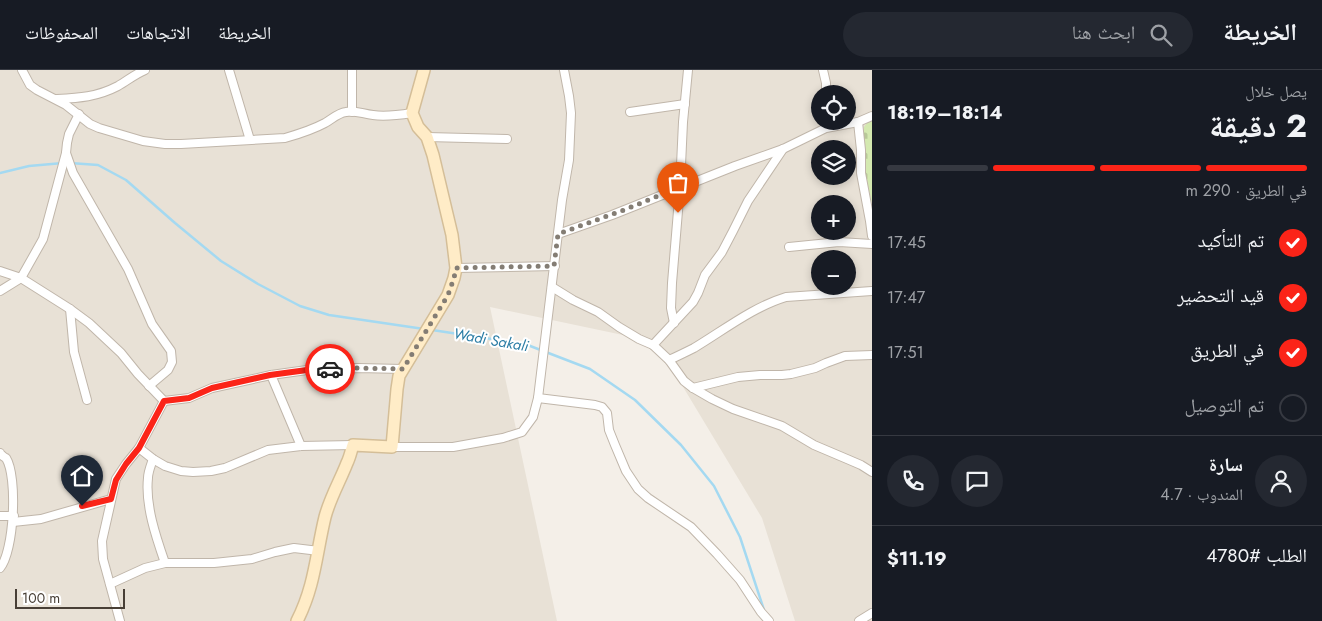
<!DOCTYPE html>
<html lang="ar">
<head>
<meta charset="utf-8">
<style>
  :root { --surface:#171b24; --page:#242831; --text:#f1f3f6; --muted:#9ea1a6; --line:#363941; --accent:#fb2418 }
  body { margin:0; font-family:Jost,"Noto Naskh Arabic",sans-serif; background:var(--page); color:var(--text); direction:rtl; height:100vh; display:flex; flex-direction:column; font-size:19px; white-space:nowrap }
  * { box-sizing:border-box; margin:0 }
  p { font-size:16px; color:var(--muted) }
  .icon { flex:none; width:28px; height:28px; fill:none; stroke:currentColor; stroke-width:2; stroke-linecap:round; stroke-linejoin:round }
  .map { position:relative; flex:1; overflow:hidden; direction:ltr }
  .drawer { display:flex; flex-direction:column; background:var(--surface); width:450px }
  .drawer>* { flex:none }
  .controls { position:absolute; left:811px; top:15px; display:grid; gap:10px }
  .controls a { display:grid; place-items:center; width:45px; height:45px; border-radius:50%; background:var(--surface); box-shadow:0 2px 8px #0003; font-size:25px }
  .scale { position:absolute; left:15px; bottom:12px; width:110px; box-sizing:border-box; padding-left:5px; border:2px solid #483f36; border-top:0; font-size:14px; line-height:18px; white-space:nowrap; color:#483f36; -webkit-text-stroke:4px #fff; paint-order:stroke }
  .pin { position:absolute; display:grid; place-items:center; width:42px; height:42px; color:#fff; margin:-51px -21px; border-radius:50% 50% 50% 0; rotate:-45deg; box-shadow:0 0 5px #0007 }
  .pin .icon { rotate:45deg }
  .courier { position:absolute; display:grid; place-items:center; width:50px; height:50px; margin:-25px; border:4px solid #fb2418; border-radius:50%; background:#fff; color:#222; box-shadow:0 1px 6px #0007 }
  .head em { font-style:normal; font-weight:700 }
  .head div { display:flex; flex-direction:column-reverse }
  .head { display:flex; align-items:center; justify-content:space-between; height:85px; padding:0 15px }
  h1 { font-size:32px; font-weight:700; line-height:38px }
  .bar { display:grid; grid-template-columns:repeat(4,1fr); gap:8px 5px; align-content:center; height:60px; padding:0 15px }
  .bar i { height:6px; border-radius:4px; background:var(--line) }
  .bar .selected { background:var(--accent) }
  .bar p { grid-column:span 4 }
  .line { display:flex; align-items:center; gap:12px; padding:0 15px; border-top:1px solid var(--line) }
  .line div { flex:1 }
  .round { display:grid; place-items:center; flex:none; width:52px; height:52px; border-radius:26px; background:var(--page) }
  ol { padding:0 15px; list-style:none }
  li { display:flex; align-items:center; gap:15px; height:55px }
  li p { margin-inline-start:auto }
  li .icon { padding:5px; border-radius:50%; background:var(--accent); color:#fff; stroke-width:4 }
  li:last-child { color:var(--muted) }
  li i { width:28px; height:28px; border:2px solid var(--line); border-radius:50% }
  header { display:flex; align-items:center; gap:30px; box-sizing:border-box; height:70px; padding:0 25px; background:var(--surface); border-bottom:1px solid var(--line) }
  header strong { font-size:24px }
  nav { display:flex; gap:28px; margin-inline-start:auto; font-size:18px }
  .search { width:350px; height:45px; background:var(--page); display:flex; align-items:center; gap:12px; box-sizing:border-box; padding:0 18px; border-radius:28px; color:var(--muted); font-size:19px }
  main { display:flex; flex:1; min-height:0 }
  .map>svg:first-child { display:block }
</style>
</head>
<body>
<header>
<strong>الخريطة</strong>
<div class="search"><svg class="icon" aria-label="search" viewBox="0 0 24 24"><circle cx="10" cy="10" r="6"/><path d="M15 15l6 6"/></svg>ابحث هنا</div>
<nav><a>الخريطة</a><a>الاتجاهات</a><a>المحفوظات</a></nav>
</header>
<main>
<section class="drawer">
<div class="head"><div><h1>2 دقيقة</h1><p>يصل خلال</p></div><em>18:14–18:19</em></div>
<div class="bar"><i class="selected"></i><i class="selected"></i><i class="selected"></i><i></i><p>في الطريق · 290 m</p></div>
<ol>
<li><svg class="icon" aria-label="check" viewBox="0 0 24 24"><path d="M5 12l5 5 9-10"/></svg>تم التأكيد<p>17:45</p></li>
<li><svg class="icon" aria-label="check" viewBox="0 0 24 24"><path d="M5 12l5 5 9-10"/></svg>قيد التحضير<p>17:47</p></li>
<li><svg class="icon" aria-label="check" viewBox="0 0 24 24"><path d="M5 12l5 5 9-10"/></svg>في الطريق<p>17:51</p></li>
<li><i></i>تم التوصيل</li>
</ol>
<div class="line" style="height:90px"><a class="round"><svg class="icon" aria-label="person" viewBox="0 0 24 24"><circle cx="12" cy="8" r="4"/><path d="M4 21q1-7 8-7t8 7"/></svg></a><div><b>سارة</b><p>المندوب · 4.7</p></div><a class="round"><svg class="icon" aria-label="chat" viewBox="0 0 24 24"><path d="M4 5h16v11H9l-5 4z"/></svg></a><a class="round"><svg class="icon" aria-label="phone" viewBox="0 0 24 24"><path d="M5 4h4l2 5-3 2q2 4 5 5l2-3 5 2v4C11 20 4 13 5 4z"/></svg></a></div>
<div class="line" style="height:65px"><div>الطلب #4780</div><b>$11.19</b></div>
</section>
<div class="map">
<svg width="872" height="551" viewBox="0 0 872 551">
  <defs>
    <pattern id="cemetery-stones" width="16" height="16" patternUnits="userSpaceOnUse" patternTransform="scale(1.25)"><rect width="16" height="16" fill="#d4e9b0"/><path d="M2 7V4a2 2 0 0 1 4 0v3zM10 15v-3a2 2 0 0 1 4 0v3z" fill="#b8c998"/></pattern>
  </defs>
  <rect width="100%" height="100%" fill="#f4efe8"/>
  <path fill="#e8e1d6" fill-rule="evenodd" d="M0,0H872V551H795L762,448L656,272L490,237L557,551H0ZM820,24H848V51H820ZM820,79H848V106H820ZM820,134H848V161H820ZM820,189H848V216H820Z"/>
  <path fill="url(#cemetery-stones)" d="M870,49H872V133L864,100V57Z"/>
  <g fill="none" stroke-linecap="round" stroke-linejoin="round">
    <g stroke="#a4d9f1" stroke-width="2.5">
      <path d="M70,93L98,95L126,110L175,153L221,191L258,214L300,236L329,245L424,259"/>
      <path d="M0,103L29,96L63,93"/>
      <path d="M432,260L525,274L590,299L635,330L681,375L714,416L740,467L765,543"/>
    </g>
    <g stroke="#c0b6aa" stroke-width="10">
      <g id="street">
        <path d="M22,0L30,15L37,20L66,35L90,54L99,58L143,71L165,74H181L285,68C299,64 312,60 325,53C332,49 338,43 346,42C355,40 363,44 373,45C386,47 399,45 412,43"/>
        <path d="M229,0L250,70"/>
        <path d="M352,0V42"/>
        <path d="M823,0L826,13V24"/>
        <path d="M57,29C79,28 97,27 118,16C127,11 135,4 145,0"/>
        <path d="M630,42L685,34"/>
        <path d="M79,44L69,64L67,73L66,83L73,103L128,199L152,254L171,281L172,292L168,300L149,316"/>
        <path d="M858,52L861,80V103L870,151L872,166"/>
        <path d="M427,67L507,69"/>
        <path d="M558,164L612,145L735,96L783,79L826,58L858,52L872,46"/>
        <path d="M789,177L839,172L872,174"/>
        <path d="M456,198L555,196"/>
        <path d="M0,201L21,208L70,239L89,253L121,283L138,304L164,331"/>
        <path d="M552,217L573,230L598,242L619,257L639,269L653,275L669,290L684,311L693,318L712,329L733,339L782,356L814,375L847,389L861,395L872,402"/>
        <path d="M0,221L21,208L43,169L66,83"/>
        <path d="M70,239L74,282L87,330"/>
        <path d="M674,253L671,238L672,213L680,117L683,52L688,0"/>
        <path d="M653,275L693,232L698,223L705,205L722,182L733,161L748,131L783,79"/>
        <path d="M669,290C678,286 686,282 694,278C724,260 753,237 786,227L872,221"/>
        <path d="M271,305L301,376"/>
        <path d="M693,318L738,307L760,305H782L791,304L815,298L826,293L845,286L872,285"/>
        <path d="M538,328L595,335L602,337L607,343L609,360L615,375L626,401L638,419L648,428L691,457L717,484L740,510L761,542L769,551"/>
        <path d="M164,331L189,328L212,318L271,305L307,300L358,298L403,299"/>
        <path d="M392,377H453L503,368L522,362L533,347L538,328L562,130L569,90L571,43L569,26L564,0"/>
        <path d="M139,378L153,389L165,396L181,401L193,402L211,401L225,398L268,380L301,376L353,375"/>
        <path d="M0,383C0,384 5,388 6,388C18,407 14,482 0,498"/>
        <path d="M153,389C151,395 148,402 148,408C145,435 156,467 165,493"/>
        <path d="M0,446H14"/>
        <path d="M13,452L41,449L111,429"/>
        <path d="M110,514L145,498L165,493H214L252,489L275,482L294,478L319,481"/>
        <path d="M120,551L103,489L102,471L116,409L126,394L139,378L164,331"/>
        <path d="M859,551L872,543"/>
      </g>
    </g>
    <g stroke="#d4be98" stroke-width="14">
      <path id="secondary" d="M297,551C315,516 316,484 325,447C330,428 340,411 347,393C350,387 351,381 353,375L392,377L397,319L399,306L448,225L454,208L456,198L452,165L433,85L427,67L418,57L412,43L424,0"/>
    </g>
    <use href="#street" stroke="#fff" stroke-width="8"/>
    <use href="#secondary" stroke="#ffecc7" stroke-width="11"/>
  </g>
  <g fill="none" stroke-linecap="round" stroke-linejoin="round">
    <path stroke="#847d74" stroke-width="5" stroke-dasharray="0 9" d="M330,299L358,298L403,299L448,225L454,208L456,198L554,196L558,164L624,140L680,117L678,143"/>
    <path stroke="#fb2418" stroke-width="6" d="M82,436L111,429L116,410L126,394L139,378L164,331L189,328L212,318L270,305L307,300L330,299"/>
  </g>
  <g text-anchor="middle" dominant-baseline="central" stroke-width="4" stroke-linejoin="round" paint-order="stroke">
    <g font-size="15" font-style="italic" fill="#2b7da5" stroke="#fff">
      <text transform="translate(491 270) rotate(10)">Wadi Sakali</text>
    </g>
  </g>
</svg>
<div class="controls">
<a><svg class="icon" aria-label="locate" viewBox="0 0 24 24"><circle cx="12" cy="12" r="6"/><path d="M12 2v4M12 18v4M2 12h4M18 12h4"/></svg></a>
<a><svg class="icon" aria-label="layers" viewBox="0 0 24 24"><path d="M12 4l9 5-9 5-9-5zM3 14l9 5 9-5"/></svg></a>
<a>+</a>
<a>−</a>
</div>
<div class="scale">100 m</div>
<div class="pin" style="left:678px;top:143px;background:#ea580c"><svg class="icon" aria-label="bag" viewBox="0 0 24 24"><path d="M5 8h14l-1 12H6zM9 8a3 3 0 0 1 6 0"/></svg></div>
<div class="pin" style="left:82px;top:436px;background:#1f2937"><svg class="icon" aria-label="home" viewBox="0 0 24 24"><path d="M3 11l9-7 9 7M6 9v11h12V9"/></svg></div>
<div class="courier" style="left:330px;top:299px"><svg class="icon" aria-label="car" viewBox="0 0 24 24"><path d="M5 17H2v-5l4-1 3-4h7l3 4 3 1v5h-3M9 17h6M6 11h13"/><circle cx="7" cy="17" r="2"/><circle cx="17" cy="17" r="2"/></svg></div>
</div>
</main>
</body>
</html>
